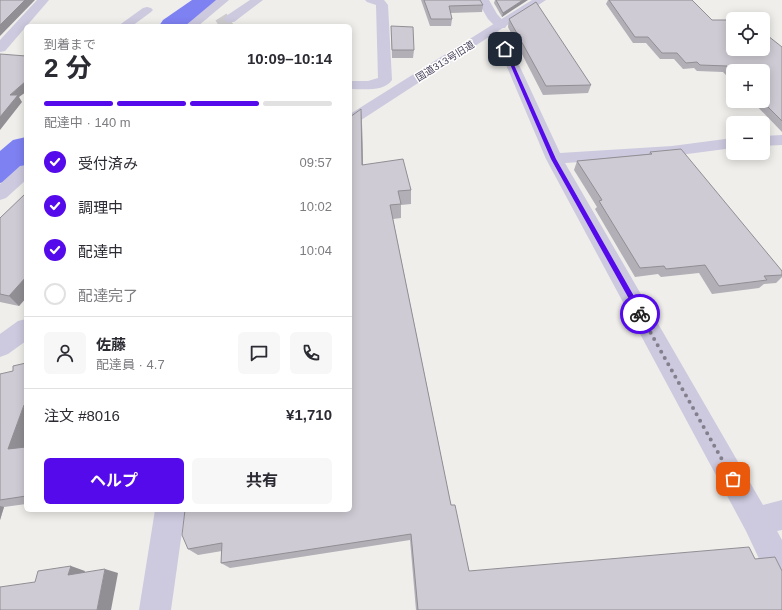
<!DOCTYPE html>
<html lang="ja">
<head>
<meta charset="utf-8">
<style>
  :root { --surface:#fff; --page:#f7f7f7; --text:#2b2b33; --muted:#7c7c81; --line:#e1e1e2; --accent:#540aea }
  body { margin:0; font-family:Arial,"Noto Sans JP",sans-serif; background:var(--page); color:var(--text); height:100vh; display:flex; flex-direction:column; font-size:15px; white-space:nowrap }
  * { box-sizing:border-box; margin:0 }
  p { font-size:13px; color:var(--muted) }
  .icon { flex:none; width:22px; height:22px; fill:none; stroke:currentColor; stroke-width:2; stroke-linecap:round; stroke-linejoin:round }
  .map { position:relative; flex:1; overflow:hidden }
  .details { position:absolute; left:24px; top:24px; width:328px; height:488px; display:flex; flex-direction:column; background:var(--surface); border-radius:6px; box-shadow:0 2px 10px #0003 }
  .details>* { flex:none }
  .fabs { position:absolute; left:726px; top:12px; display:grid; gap:8px }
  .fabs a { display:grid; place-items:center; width:44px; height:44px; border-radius:6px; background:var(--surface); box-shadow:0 2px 10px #0003; font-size:20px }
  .pin { position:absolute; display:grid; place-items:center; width:34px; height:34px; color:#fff; margin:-17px; border-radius:8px; box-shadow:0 2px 6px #0006 }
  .courier { position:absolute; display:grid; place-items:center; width:40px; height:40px; margin:-20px; border:3px solid #540aea; border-radius:50%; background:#fff; color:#222; box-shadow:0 1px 5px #0007 }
  .headline em { font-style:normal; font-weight:700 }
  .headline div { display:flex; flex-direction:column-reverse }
  .headline { display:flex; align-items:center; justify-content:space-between; height:68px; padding:0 20px }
  h1 { font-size:26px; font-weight:700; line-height:30px }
  .bar { display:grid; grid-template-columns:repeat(4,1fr); gap:6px 4px; align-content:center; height:48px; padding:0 20px }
  .bar i { height:5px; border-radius:3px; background:var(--line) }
  .bar .on { background:var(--accent) }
  .bar p { grid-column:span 4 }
  .line { display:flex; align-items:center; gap:10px; padding:0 20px; border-top:1px solid var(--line) }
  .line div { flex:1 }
  .round { display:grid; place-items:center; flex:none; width:42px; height:42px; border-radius:6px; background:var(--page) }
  ol { padding:0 20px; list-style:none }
  li { display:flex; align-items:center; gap:12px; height:44px }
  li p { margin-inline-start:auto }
  li .icon { padding:4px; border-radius:50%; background:var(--accent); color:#fff; stroke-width:4 }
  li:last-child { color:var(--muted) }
  li i { width:22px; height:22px; border:2px solid var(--line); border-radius:50% }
  .primary-button { display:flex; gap:8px; margin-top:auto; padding:8px 20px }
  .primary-button a { flex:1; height:46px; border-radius:6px; background:var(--accent); color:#fff; font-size:16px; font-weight:700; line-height:46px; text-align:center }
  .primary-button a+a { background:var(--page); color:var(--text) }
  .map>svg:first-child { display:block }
</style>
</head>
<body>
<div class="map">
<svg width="782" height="610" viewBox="0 0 782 610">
  <rect width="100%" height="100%" fill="#efeeeb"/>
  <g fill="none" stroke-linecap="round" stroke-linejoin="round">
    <g fill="#7e81f2" fill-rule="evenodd">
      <path d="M192,0H222L218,5L190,26H159L163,20Z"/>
      <path d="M26,137V168L14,180L0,183V151L13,140Z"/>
    </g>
    <path stroke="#ceccce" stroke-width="13" stroke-dasharray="13 6" stroke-linecap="butt" d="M219,26L230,19"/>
    <g fill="#cdc9de" fill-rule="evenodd">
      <path d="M37,0H49L5,51L0,52V40Z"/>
      <path d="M250,0H263L234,22H226L224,19L226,16Z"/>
      <path d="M365,0H384L388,5L392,80C384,92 363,89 350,89V81H368L378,78L376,5L367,2Z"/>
      <path d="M477,0H489L497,14L507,25L505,28H497L488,19Z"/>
      <path d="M147,7L151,8L153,10L151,12L132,26H118L143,8Z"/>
      <path d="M490,28L504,34L506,37L560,153L672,146L733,138V148L672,156L565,163L763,505L782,500V530L777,531L782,540V589L771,584L746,531L546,159L495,39L484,32L486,29Z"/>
      <path d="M782,135V145L763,146V136Z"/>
      <path d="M155,510H185L171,610H139Z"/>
    </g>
    <g fill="#cdc9de" fill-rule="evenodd">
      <path d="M216,0H229L198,26H185Z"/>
      <path d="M532,0H546L355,124L350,126V114Z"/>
      <path d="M26,165V180L6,198L0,200V184L20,166Z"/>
      <path d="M26,319V341L8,354L0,357V334L18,321Z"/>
    </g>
  </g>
  <g fill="#b2afb6">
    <path d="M421,0H480L483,5L482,12L450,13L452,19L451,26H430Z"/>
    <path d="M495,0H523L502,17L494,3Z"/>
    <path d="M608,0H692L712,20L782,47V132L752,101H763L733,71V82L723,72L697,71L694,68L683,69L674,59H660L646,43H633L606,4Z"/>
    <path d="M509,19L591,85L588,93L543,95L508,27Z"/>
    <path d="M391,26L414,50L413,58H392Z"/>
    <path d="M362,124L363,165L411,190V204L401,205V218L393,219L451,505L469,571L782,610H416L410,540L230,568L221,563L222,551L198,555L188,549L350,510Z"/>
    <path d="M650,152L782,271V277L776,283L764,284L759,288L712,294L699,273L661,277L658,274L635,277L595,209L597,207L574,170L577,161L649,154Z"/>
    <path d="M26,194V298L19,306L0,302V218Z"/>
    <path d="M0,374L25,447H26V504L4,507L0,520Z"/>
  </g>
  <g fill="#918e94">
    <path d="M25,0H35L0,36V25Z"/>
    <path d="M523,0H528L502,17L503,13Z"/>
    <path d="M26,81V92L19,97L22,102L0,130V117L10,95Z"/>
    <path d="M361,109L362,124L363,179L362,165Z"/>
    <path d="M26,277V298L19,306L9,296Z"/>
    <path d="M24,405H26V443L22,456L8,449Z"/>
    <path d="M0,506L4,507L0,520Z"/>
    <path d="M71,566L85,571L82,579L68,575Z"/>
    <path d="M105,569L118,573L111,610H97Z"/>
  </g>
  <g fill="#cfcbd4" stroke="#918e94">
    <path d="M0,0H25L0,25Z"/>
    <path d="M424,0H480L483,5L449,6L452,19H431Z"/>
    <path d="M496,0H523L503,13Z"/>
    <path d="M609,0H692L712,20H733V49H763V32L782,47V121L762,101H763V71H733V72L727,66L700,65L697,62L686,63L677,53H662L648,37H635Z"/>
    <path d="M536,2L591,85L546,86L509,19Z"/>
    <path d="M391,26L413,27L414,50H392Z"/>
    <path d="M0,54L26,56V81L10,95H18L0,117Z"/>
    <path d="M361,109L362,165L403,159L411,190L398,191L401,204L390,205L451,505H455L469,571L749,547L755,559L775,557L782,571V610H418L411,534L221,563L222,543L188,549L182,535L185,510H350V117Z"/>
    <path d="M681,149L782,271V275L764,276L767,280L719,286L705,265L666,269L664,266L640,268L599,201L602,200L577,161L652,154L650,152Z"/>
    <path d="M25,194H26V277L9,296L0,294V218Z"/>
    <path d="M26,363V405H24L8,449L26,447V496L0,500V374L13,371V366Z"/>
    <path d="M71,566L68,575L105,569L97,610H0V587L35,582L38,571Z"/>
  </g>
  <path fill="#540aea" d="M503,48L507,49L556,159L643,312V315H638L551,159Z"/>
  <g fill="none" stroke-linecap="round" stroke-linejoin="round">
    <path stroke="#837f8d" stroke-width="4" stroke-dasharray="0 7.2" d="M640,314L733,479"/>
  </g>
  <g text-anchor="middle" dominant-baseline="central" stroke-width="3" stroke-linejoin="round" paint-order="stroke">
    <g font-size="10" fill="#49435b" stroke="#fff">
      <text transform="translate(445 61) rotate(-32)">国道313号旧道</text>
    </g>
  </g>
</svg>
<div class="fabs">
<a><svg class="icon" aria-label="locate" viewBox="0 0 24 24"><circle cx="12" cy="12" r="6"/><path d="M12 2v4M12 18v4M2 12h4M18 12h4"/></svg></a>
<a>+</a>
<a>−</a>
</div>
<div class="pin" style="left:733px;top:479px;background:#ea580c"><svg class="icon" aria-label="bag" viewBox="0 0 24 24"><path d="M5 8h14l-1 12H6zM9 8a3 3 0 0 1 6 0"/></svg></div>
<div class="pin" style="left:505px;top:49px;background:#1f2937"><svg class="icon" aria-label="home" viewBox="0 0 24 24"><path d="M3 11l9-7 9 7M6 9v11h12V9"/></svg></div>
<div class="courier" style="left:640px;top:314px"><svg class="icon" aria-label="bike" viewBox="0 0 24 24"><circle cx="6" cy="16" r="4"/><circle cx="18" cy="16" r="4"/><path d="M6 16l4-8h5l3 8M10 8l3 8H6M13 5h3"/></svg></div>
<section class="details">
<div class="headline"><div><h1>2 分</h1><p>到着まで</p></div><em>10:09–10:14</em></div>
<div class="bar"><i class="on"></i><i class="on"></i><i class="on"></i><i></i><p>配達中 · 140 m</p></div>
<ol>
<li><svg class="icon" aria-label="check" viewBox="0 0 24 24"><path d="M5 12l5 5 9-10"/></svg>受付済み<p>09:57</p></li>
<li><svg class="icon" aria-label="check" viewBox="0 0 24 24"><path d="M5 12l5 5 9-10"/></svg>調理中<p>10:02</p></li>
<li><svg class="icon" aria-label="check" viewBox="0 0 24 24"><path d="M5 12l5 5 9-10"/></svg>配達中<p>10:04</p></li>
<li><i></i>配達完了</li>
</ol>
<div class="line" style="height:72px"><a class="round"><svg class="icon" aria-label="person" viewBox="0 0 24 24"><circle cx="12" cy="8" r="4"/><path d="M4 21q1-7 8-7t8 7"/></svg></a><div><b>佐藤</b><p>配達員 · 4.7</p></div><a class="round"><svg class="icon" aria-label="chat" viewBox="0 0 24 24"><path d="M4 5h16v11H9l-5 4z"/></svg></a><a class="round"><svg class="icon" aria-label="phone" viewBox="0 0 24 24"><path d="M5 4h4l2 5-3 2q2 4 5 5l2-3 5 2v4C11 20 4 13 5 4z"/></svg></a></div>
<div class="line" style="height:52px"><div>注文 #8016</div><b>¥1,710</b></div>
<div class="primary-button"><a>ヘルプ</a><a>共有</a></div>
</section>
</div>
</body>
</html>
